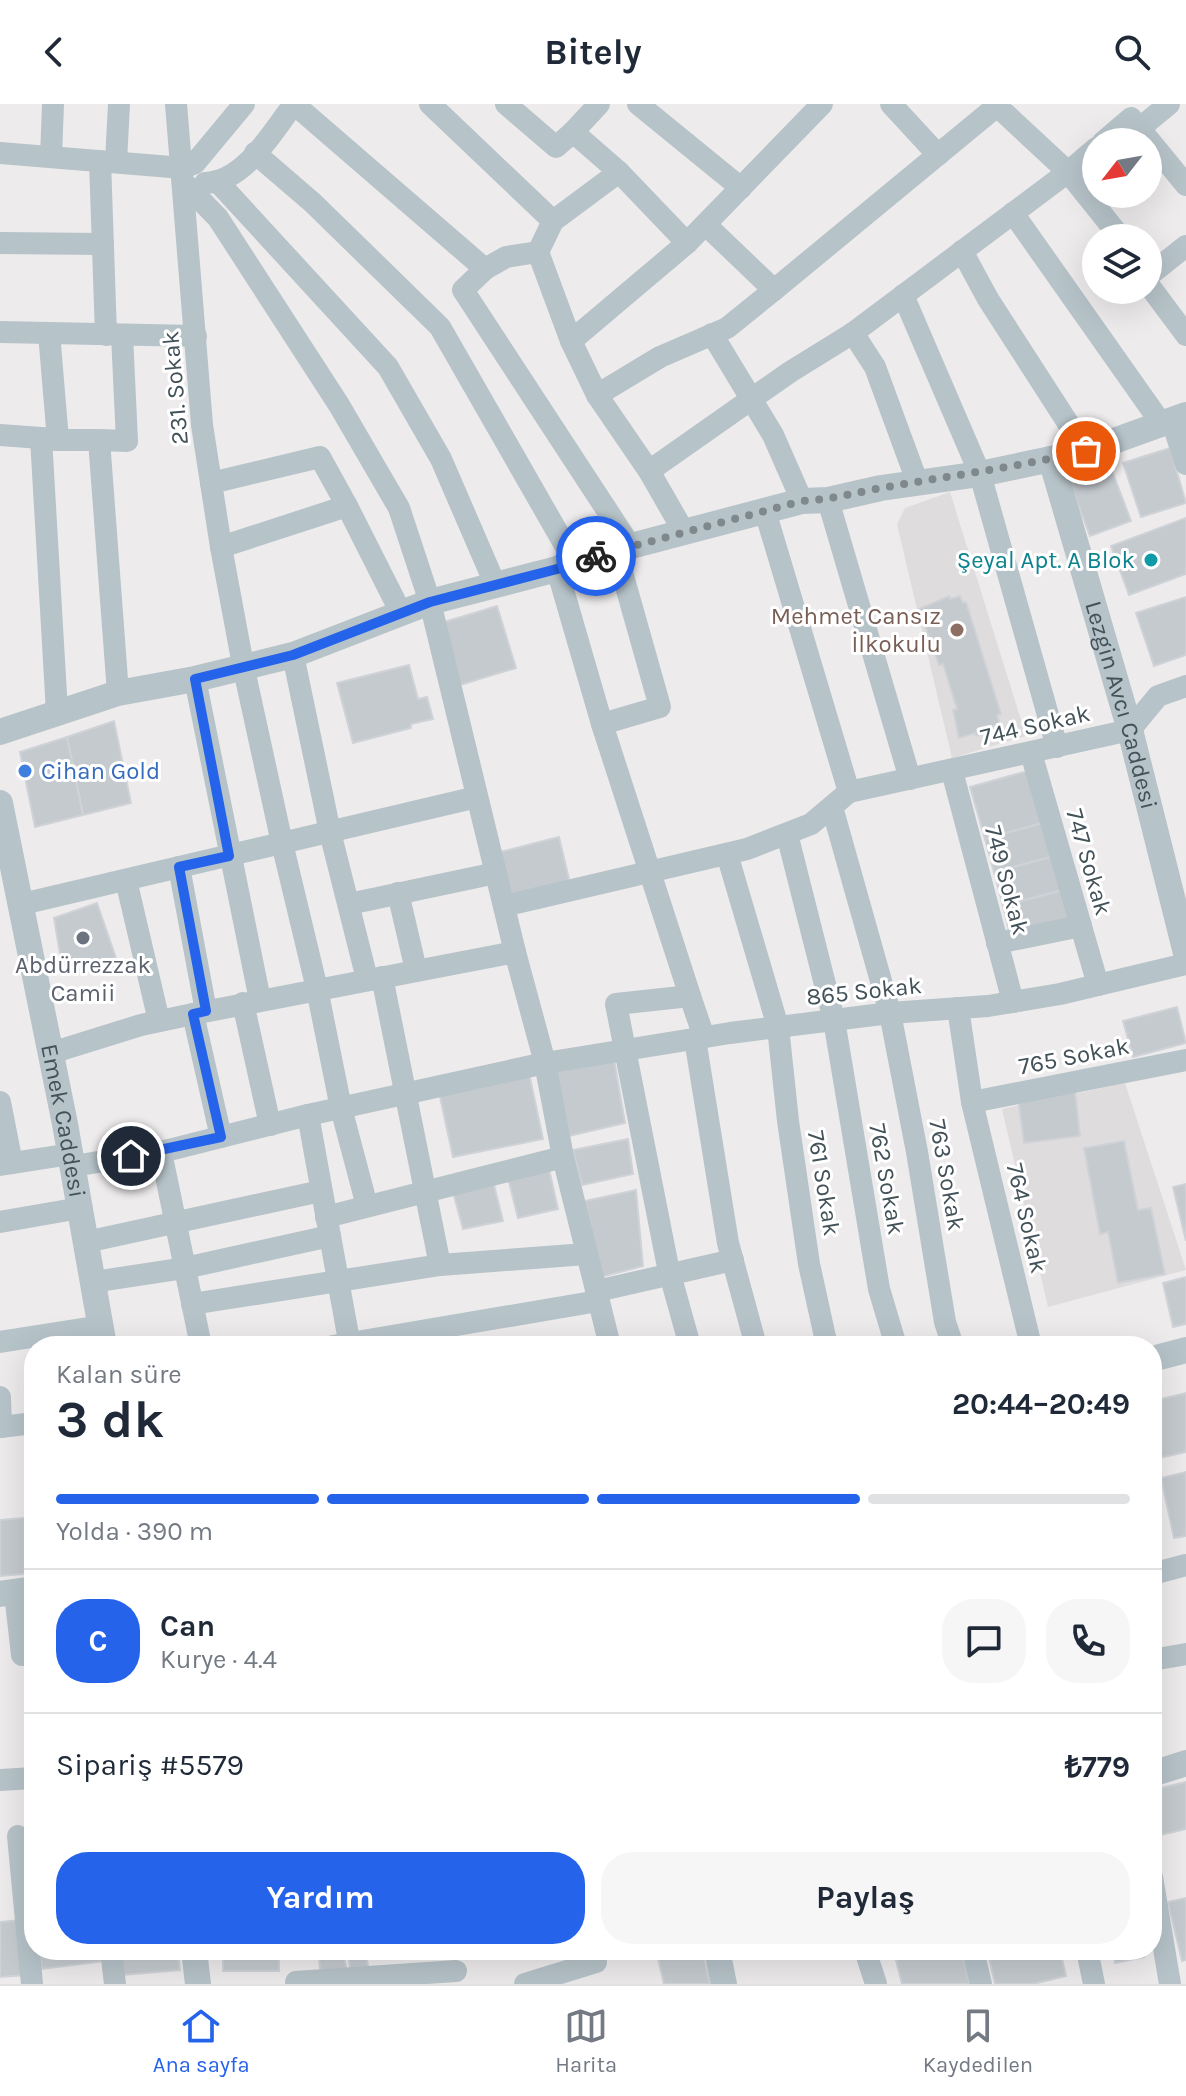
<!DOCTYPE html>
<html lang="tr">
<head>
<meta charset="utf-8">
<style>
  :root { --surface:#fff; --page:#f6f6f7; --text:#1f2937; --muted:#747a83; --line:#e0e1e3; --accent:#2563eb }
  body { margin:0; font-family:Karla,sans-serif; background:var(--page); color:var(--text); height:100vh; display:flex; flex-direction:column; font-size:30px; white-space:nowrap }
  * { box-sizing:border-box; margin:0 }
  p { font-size:26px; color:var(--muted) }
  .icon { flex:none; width:44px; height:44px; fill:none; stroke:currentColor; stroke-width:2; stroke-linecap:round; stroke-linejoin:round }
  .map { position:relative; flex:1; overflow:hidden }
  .panel { position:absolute; left:24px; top:1232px; width:1138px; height:624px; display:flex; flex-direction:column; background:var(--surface); border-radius:32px; box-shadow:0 8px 32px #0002 }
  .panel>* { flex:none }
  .needle { width:52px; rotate:239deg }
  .tools { position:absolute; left:1082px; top:24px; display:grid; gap:16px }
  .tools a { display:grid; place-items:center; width:80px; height:80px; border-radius:50%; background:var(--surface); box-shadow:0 8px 32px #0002; font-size:40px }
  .pin { position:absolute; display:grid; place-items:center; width:68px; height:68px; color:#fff; margin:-34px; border:4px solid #fff; border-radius:50%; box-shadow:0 2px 8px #0007 }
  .courier { position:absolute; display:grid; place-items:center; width:80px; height:80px; margin:-40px; border:6px solid #2563eb; border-radius:50%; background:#fff; color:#222; box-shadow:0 2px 10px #0007 }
  .head em { font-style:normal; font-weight:700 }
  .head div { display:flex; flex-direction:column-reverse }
  .head { display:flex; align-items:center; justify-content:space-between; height:136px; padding:0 32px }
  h1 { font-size:52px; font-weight:700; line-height:60px }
  .bar { display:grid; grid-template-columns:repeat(4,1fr); gap:12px 8px; align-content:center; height:96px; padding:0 32px }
  .bar i { height:10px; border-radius:6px; background:var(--line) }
  .bar .active { background:var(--accent) }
  .bar p { grid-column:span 4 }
  .line { display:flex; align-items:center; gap:20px; padding:0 32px; border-top:2px solid var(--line) }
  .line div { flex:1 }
  .round { display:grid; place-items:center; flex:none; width:84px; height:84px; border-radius:32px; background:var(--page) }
  .button { display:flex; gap:16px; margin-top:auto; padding:16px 32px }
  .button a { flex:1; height:92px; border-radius:32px; background:var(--accent); color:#fff; font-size:32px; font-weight:700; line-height:92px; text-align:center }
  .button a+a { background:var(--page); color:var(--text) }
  header { display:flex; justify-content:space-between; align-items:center; height:104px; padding:0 32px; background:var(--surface); font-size:36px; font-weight:700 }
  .menu { display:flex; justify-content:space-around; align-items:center; height:112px; border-top:2px solid var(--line); background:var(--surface); font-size:22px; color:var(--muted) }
  .menu a { display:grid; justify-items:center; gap:4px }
  .menu .active { color:var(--accent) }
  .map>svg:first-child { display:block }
</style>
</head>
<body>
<header><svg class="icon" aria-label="back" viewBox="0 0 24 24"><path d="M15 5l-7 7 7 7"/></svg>Bitely<svg class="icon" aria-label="search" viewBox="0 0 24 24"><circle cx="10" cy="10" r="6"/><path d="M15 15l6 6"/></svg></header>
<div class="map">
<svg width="1186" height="1880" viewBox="0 0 1186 1880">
  <rect width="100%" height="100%" fill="#eeebec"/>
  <g fill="#dfdcde">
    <path d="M950,388L1026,632L952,654L897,420L905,404Z"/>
    <path d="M1125,979L1186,1166L1048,1203L1002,1005Z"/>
  </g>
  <g fill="#c5cacf" stroke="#cfd3d8" stroke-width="2">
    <path d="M1170,344L1186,399L1141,413L1123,359Z"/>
    <path d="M1111,364L1131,417L1090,432L1070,379Z"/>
    <path d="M1186,414V470L1129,491L1111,442Z"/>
    <path d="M949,492L950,495L960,492L963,499L966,498L1001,610L997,611L1000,620L989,624L990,627L976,632L975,629L959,634L953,606L957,605L943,560L939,561L919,505Z"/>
    <path d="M1186,493V551L1154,562L1136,509Z"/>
    <path d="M497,502L516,564L460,581L441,519Z"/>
    <path d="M409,561L418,595L427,593L433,615L411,620V624L353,639L337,579Z"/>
    <path d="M114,617L131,699L83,711L67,633Z"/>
    <path d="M67,633L83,711L35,723L20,648Z"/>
    <path d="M1031,666L1046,718L985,735L970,683Z"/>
    <path d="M1046,718L1055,752L994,768L985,735Z"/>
    <path d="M559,733L570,779L507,795L496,749Z"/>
    <path d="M1055,752L1063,786L1003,802L994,768Z"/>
    <path d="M1063,786L1072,819L1011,835L1003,802Z"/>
    <path d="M97,799L116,854L82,862L80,857L62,862L54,814Z"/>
    <path d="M1177,903L1186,939L1133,953L1123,917Z"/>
    <path d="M614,955L625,1019L569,1032L556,967Z"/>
    <path d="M529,969L543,1035L453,1053L439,988Z"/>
    <path d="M1075,986L1080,1032L1024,1039L1018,995Z"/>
    <path d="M628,1035L633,1070L582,1081L573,1046Z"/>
    <path d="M1124,1037L1138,1106L1151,1104L1165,1170L1118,1179L1108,1128L1100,1130L1084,1044Z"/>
    <path d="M549,1065L558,1105L518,1114L508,1074Z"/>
    <path d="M493,1077L503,1117L463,1125L453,1088Z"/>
    <path d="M1186,1080V1137L1173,1083Z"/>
    <path d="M636,1086L643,1162L601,1173L585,1097Z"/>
    <path d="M1186,1173V1220L1173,1223L1163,1179Z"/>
    <path d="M1186,1289V1348L1159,1354L1152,1320V1297Z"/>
    <path d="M1186,1368V1432L1174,1434L1161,1374Z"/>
    <path d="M34,1413V1469L0,1472V1416Z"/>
    <path d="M1186,1678V1725L1156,1732L1152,1716V1686Z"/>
    <path d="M1186,1794V1856L1182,1857L1168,1798Z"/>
    <path d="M20,1816L25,1871L0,1873V1818Z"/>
    <path d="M39,1846H104L106,1857L42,1865Z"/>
    <path d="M121,1846H178L180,1866L123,1871Z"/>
    <rect x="223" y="1846" width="56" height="21"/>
    <path d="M318,1846H343L347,1868L321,1872Z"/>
    <path d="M348,1846H366L368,1863L350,1864Z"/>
    <path d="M656,1846H702L710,1880H664Z"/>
    <path d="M936,1846H961L970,1880H902L896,1856Z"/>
    <path d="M987,1846H1060L1066,1872L1033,1880H995Z"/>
    <path d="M1113,1846H1143L1144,1853L1115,1859Z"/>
  </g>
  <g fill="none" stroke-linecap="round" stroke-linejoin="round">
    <g stroke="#b6c3c9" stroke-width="22">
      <path d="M176,0L202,321L221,443L243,561L282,739L317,885L341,1004L367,1102"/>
      <path d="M294,0L485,165L463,186L631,443"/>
      <path d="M430,0L553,117"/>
      <path d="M506,0L556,43L573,28"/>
      <path d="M599,0L573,28L619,68"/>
      <path d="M638,0L741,84"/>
      <path d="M891,0L938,51"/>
      <path d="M1140,24L1169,0"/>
      <path d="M1103,38L1131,14L1186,81"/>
      <path d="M1096,44L1068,68L1121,134"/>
      <path d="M0,49L183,64L195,59L244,0"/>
      <path d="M255,49L313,99L440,223L574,457"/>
      <path d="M51,53L53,0"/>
      <path d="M100,57L106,231"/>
      <path d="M116,58L119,0"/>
      <path d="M218,78L388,263L441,355L495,480"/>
      <path d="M184,79L218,114L339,301L399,404L430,498L515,848L545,959L730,929L890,909L988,902L1060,890L1186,860"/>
      <path d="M205,79C245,78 272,28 294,0"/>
      <path d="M1013,109L1161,319"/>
      <path d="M706,121L774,186L997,2"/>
      <path d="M0,139L103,140"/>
      <path d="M962,147L988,195L1086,347"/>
      <path d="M485,165L506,153L538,148"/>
      <path d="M1148,172L1186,142"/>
      <path d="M1148,180L1186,231"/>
      <path d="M903,191L980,370L1057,643"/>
      <path d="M0,228L49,229"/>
      <path d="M853,229L875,263L918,380"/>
      <path d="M712,230L773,331L802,397"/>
      <path d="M571,237L687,139L822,0"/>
      <path d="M597,291L660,253L727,224L774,186"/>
      <path d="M1172,317L1186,360"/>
      <path d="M0,331L41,334"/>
      <path d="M99,336L127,337L122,231"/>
      <path d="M649,367L790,268L853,229L1068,68L997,2L1000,0"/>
      <path d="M211,379L320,353L347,402"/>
      <path d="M828,396L910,675"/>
      <path d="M765,407L849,688"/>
      <path d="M684,428L649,367L597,291L571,237L538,148L553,117L619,68L687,139"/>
      <path d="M221,443L347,402L401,509"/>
      <path d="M557,465L602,620L690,892L616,900L668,1163L690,1242"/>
      <path d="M293,551L330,728L367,875"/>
      <path d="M195,575L260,896"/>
      <path d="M118,589L99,336H58L49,229L196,232"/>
      <path d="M57,608L41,334L58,336"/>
      <path d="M602,620L660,603L616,447"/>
      <path d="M1031,649L1098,881"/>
      <path d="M952,667L1013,898"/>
      <path d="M832,703L890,909L917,1048L945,1218L953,1242"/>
      <path d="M787,730L834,916L879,1185L896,1242"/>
      <path d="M727,750L778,923L788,1017L809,1160L827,1242"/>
      <path d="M179,763L206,907"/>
      <path d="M126,776L159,917"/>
      <path d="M398,789L416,866"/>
      <path d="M22,800L477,693"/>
      <path d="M349,800L496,769"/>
      <path d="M504,802L747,745L811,720L849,688L1130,626L1158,592L1186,582"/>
      <path d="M997,839L1081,822"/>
      <path d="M382,873L440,1161"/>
      <path d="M690,892L704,933"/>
      <path d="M243,899L270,1021"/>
      <path d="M958,904L972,998L1031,1242"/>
      <path d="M193,910L221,1033"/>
      <path d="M695,935L728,1139L756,1242"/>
      <path d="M51,949L141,921L193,910L515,848"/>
      <path d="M0,998L12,1059"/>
      <path d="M972,998L1186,956"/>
      <path d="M308,1011L545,959L563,1053L610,1242"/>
      <path d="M161,1048L308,1011L350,1242"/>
      <path d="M0,1061L71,1050"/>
      <path d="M73,1062L161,1048L201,1242"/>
      <path d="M326,1113L563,1053"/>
      <path d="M0,1118L80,1104"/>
      <path d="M86,1138L321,1087"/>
      <path d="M93,1178L185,1164L330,1132"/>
      <path d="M597,1187L733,1156"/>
      <path d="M192,1200L440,1161L586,1150"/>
      <path d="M0,1238L101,1222"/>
      <path d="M333,1242L598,1197"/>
      <path d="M0,1293L1,1323"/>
      <path d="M0,1323L34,1319"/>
      <path d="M1152,1470L1186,1461"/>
      <path d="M15,1489L22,1551L34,1550"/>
      <path d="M1152,1556L1186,1550"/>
      <path d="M0,1676L34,1674"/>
      <path d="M18,1732L32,1880"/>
      <path d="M1152,1773L1170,1880"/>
      <path d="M111,1846L115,1880"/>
      <path d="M865,1846L876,1880"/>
      <path d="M973,1846L981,1880"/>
      <path d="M1087,1846L1094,1880"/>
      <path d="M296,1878L456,1867"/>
      <path d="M525,1880L596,1858L593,1846"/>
    </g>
    <g stroke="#b6c3c9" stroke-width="26">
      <path id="s1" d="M1051,355L1130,626L1186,849"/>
      <path d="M0,628L118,589L195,575L293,551L430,498L557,465L574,457L802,397L828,396L881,384L980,370L1051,355L1086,347L1186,311"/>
      <path id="s2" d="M0,699L65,1020L104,1242"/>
      <path d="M1152,1255L1186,1246"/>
      <path d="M0,1490L34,1485"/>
      <path d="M1152,1670L1186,1659"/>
      <path d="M194,1846L198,1880"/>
      <path d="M717,1846L724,1880"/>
    </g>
  </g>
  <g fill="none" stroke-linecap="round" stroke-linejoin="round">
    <path stroke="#7f888c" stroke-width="8" stroke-dasharray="0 14.4" d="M596,452L802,397C829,396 854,389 881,384C949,372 1017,363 1086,347"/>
    <path stroke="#2563eb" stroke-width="10" d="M131,1052L221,1033L193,910L206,907L179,763L229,752L195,575L293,551L430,498L557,465L596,452"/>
  </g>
  <circle fill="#0f9aa8" stroke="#fff" stroke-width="3" cx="1151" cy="456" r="8"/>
  <circle fill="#8d6e63" stroke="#fff" stroke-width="3" cx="957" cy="526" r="8"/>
  <circle fill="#3f7fe0" stroke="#fff" stroke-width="3" cx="25" cy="667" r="8"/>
  <circle fill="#6b7280" stroke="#fff" stroke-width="3" cx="83" cy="834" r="8"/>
  <g text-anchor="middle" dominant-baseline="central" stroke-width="6" stroke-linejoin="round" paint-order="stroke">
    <g font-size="24" fill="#435259" stroke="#fff">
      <text transform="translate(175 284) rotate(-95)">231. Sokak</text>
      <text stroke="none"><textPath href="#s1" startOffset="256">Lezgin Avcı Caddesi</textPath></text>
      <text transform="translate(1035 621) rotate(-13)">744 Sokak</text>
      <text transform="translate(1089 758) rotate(74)">747 Sokak</text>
      <text transform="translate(1007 776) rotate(75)">749 Sokak</text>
      <text transform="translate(864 887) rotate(-6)">865 Sokak</text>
      <text transform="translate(1074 952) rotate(-11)">765 Sokak</text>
      <text stroke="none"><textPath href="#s2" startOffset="324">Emek Caddesi</textPath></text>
      <text transform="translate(947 1071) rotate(80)">763 Sokak</text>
      <text transform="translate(887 1075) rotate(80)">762 Sokak</text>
      <text transform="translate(824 1079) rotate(81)">761 Sokak</text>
      <text transform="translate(1027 1114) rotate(77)">764 Sokak</text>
    </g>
    <g font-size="24" fill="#0d838f" stroke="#fff" text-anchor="end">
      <text x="1135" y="456">Şeyal Apt. A Blok</text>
    </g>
    <g font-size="24" fill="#785e54" stroke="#fff" text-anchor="end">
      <text x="941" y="512">Mehmet Cansız<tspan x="941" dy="28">İlkokulu</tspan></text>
    </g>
    <g font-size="24" fill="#366cbe" stroke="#fff" text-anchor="start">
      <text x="41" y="667">Cihan Gold</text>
    </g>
    <g font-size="24" fill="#5b616d" stroke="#fff">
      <text x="83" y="861">Abdürrezzak<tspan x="83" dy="28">Camii</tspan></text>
    </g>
  </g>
</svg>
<div class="tools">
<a><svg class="needle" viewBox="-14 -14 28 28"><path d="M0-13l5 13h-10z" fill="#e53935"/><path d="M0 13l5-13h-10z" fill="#747a83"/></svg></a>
<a><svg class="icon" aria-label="layers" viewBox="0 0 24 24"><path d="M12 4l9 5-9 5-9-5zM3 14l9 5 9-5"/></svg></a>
</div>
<div class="pin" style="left:1086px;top:347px;background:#ea580c"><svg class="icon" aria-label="bag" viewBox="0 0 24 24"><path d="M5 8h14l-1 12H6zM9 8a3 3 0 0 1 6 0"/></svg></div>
<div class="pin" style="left:131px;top:1052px;background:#1f2937"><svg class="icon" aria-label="home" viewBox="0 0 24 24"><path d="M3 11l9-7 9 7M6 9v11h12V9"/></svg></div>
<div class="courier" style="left:596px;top:452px"><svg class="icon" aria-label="bike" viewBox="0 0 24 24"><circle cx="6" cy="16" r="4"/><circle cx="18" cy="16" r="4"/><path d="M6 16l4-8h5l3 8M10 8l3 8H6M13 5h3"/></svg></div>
<section class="panel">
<div class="head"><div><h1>3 dk</h1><p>Kalan süre</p></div><em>20:44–20:49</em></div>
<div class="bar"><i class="active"></i><i class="active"></i><i class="active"></i><i></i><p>Yolda · 390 m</p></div>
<div class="line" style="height:144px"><b class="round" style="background:var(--accent);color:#fff">C</b><div><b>Can</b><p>Kurye · 4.4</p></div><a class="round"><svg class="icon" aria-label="chat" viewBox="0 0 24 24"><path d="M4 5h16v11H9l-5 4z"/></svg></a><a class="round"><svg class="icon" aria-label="phone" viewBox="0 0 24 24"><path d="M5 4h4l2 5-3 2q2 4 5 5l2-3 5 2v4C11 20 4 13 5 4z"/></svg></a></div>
<div class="line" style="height:104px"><div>Sipariş #5579</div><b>₺779</b></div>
<div class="button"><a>Yardım</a><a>Paylaş</a></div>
</section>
</div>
<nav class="menu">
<a class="active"><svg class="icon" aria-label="home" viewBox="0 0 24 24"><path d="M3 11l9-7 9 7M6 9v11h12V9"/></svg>Ana sayfa</a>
<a><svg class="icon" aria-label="map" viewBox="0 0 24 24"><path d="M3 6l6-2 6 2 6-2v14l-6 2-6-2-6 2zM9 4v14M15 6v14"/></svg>Harita</a>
<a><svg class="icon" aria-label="saved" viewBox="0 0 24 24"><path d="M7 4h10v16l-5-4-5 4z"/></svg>Kaydedilen</a>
</nav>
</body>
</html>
